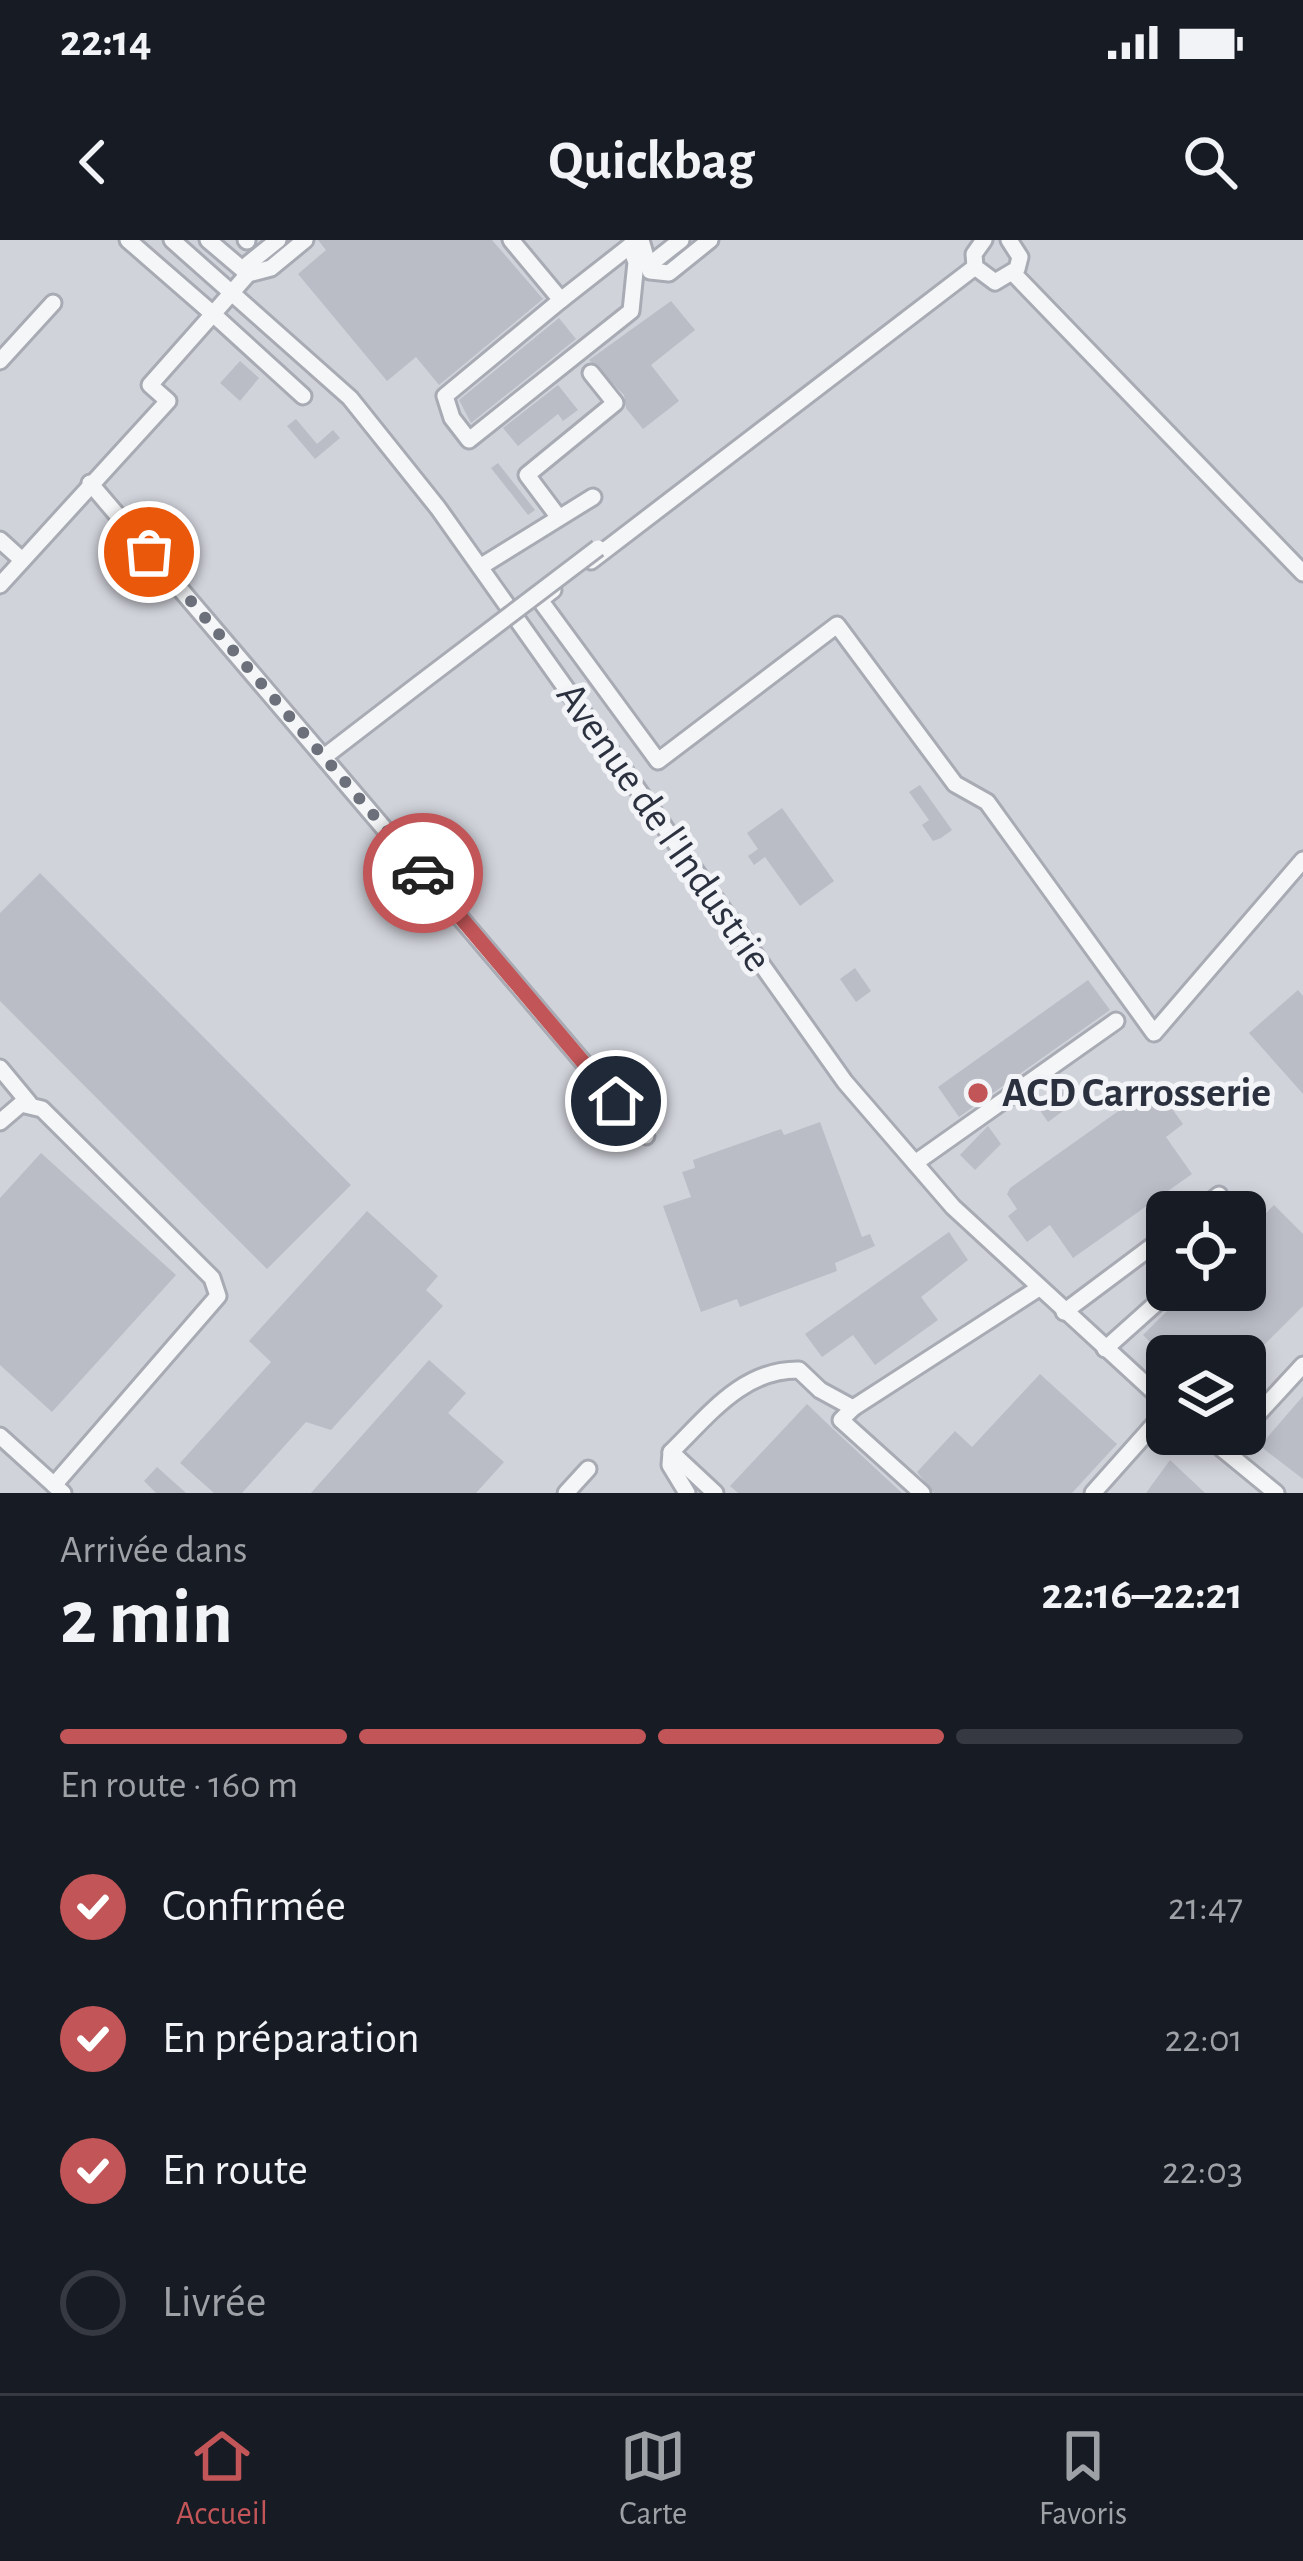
<!DOCTYPE html>
<html lang="fr">
<head>
<meta charset="utf-8">
<style>
  :root { --surface:#171b24; --page:#242831; --text:#f1f3f6; --muted:#9ea1a6; --line:#363941; --accent:#c15558 }
  body { margin:0; font-family:"Alegreya Sans",sans-serif; background:var(--page); color:var(--text); height:100vh; display:flex; flex-direction:column; font-size:45px; white-space:nowrap }
  * { box-sizing:border-box; margin:0 }
  p { font-size:39px; color:var(--muted) }
  .icon { flex:none; width:66px; height:66px; fill:none; stroke:currentColor; stroke-width:2; stroke-linecap:round; stroke-linejoin:round }
  .map { position:relative; height:1253px; overflow:hidden }
  .drawer { display:flex; flex-direction:column; background:var(--surface); flex:1 }
  .drawer>* { flex:none }
  .buttons { position:absolute; left:1146px; top:951px; display:grid; gap:24px }
  .buttons a { display:grid; place-items:center; width:120px; height:120px; border-radius:18px; background:var(--surface); box-shadow:0 6px 18px #0003; font-size:60px }
  .pin { position:absolute; display:grid; place-items:center; width:102px; height:102px; color:#fff; margin:-51px; border:6px solid #fff; border-radius:50%; box-shadow:0 3px 12px #0007 }
  .courier { position:absolute; display:grid; place-items:center; width:120px; height:120px; margin:-60px; border:9px solid #c15558; border-radius:50%; background:#fff; color:#222; box-shadow:0 3px 15px #0007 }
  .head em { font-style:normal; font-weight:700 }
  .head div { display:flex; flex-direction:column-reverse }
  .head { display:flex; align-items:center; justify-content:space-between; height:204px; padding:0 60px }
  h1 { font-size:78px; font-weight:700; line-height:90px }
  .bar { display:grid; grid-template-columns:repeat(4,1fr); gap:18px 12px; align-content:center; height:144px; padding:0 60px }
  .bar i { height:15px; border-radius:9px; background:var(--line) }
  .bar .selected { background:var(--accent) }
  .bar p { grid-column:span 4 }
  ol { padding:0 60px; list-style:none }
  li { display:flex; align-items:center; gap:36px; height:132px }
  li p { margin-inline-start:auto }
  li .icon { padding:12px; border-radius:50%; background:var(--accent); color:#fff; stroke-width:4 }
  li:last-child { color:var(--muted) }
  li i { width:66px; height:66px; border:6px solid var(--line); border-radius:50% }
  .status { display:flex; justify-content:space-between; align-items:center; height:84px; padding:0 60px; background:var(--surface); direction:ltr }
  .status svg { height:33px; fill:currentColor }
  header { display:flex; justify-content:space-between; align-items:center; height:156px; padding:0 60px; background:var(--surface); font-size:54px; font-weight:700 }
  .tab-bar { display:flex; justify-content:space-around; align-items:center; height:168px; border-top:3px solid var(--line); background:var(--surface); font-size:33px; color:var(--muted) }
  .tab-bar a { display:grid; justify-items:center; gap:6px }
  .tab-bar .selected { color:var(--accent) }
  .map>svg:first-child { display:block }
</style>
</head>
<body>
<div class="status"><b>22:14</b><svg viewBox="0 0 49 12"><path d="M0 12V9h3v3zM5 12V6h3v6zM10 12V3h3v9zM15 12V0h3v12zM26 1h20v11H26zM47 4h2v5h-2z"/></svg></div>
<header><svg class="icon" aria-label="back" viewBox="0 0 24 24"><path d="M15 5l-7 7 7 7"/></svg>Quickbag<svg class="icon" aria-label="search" viewBox="0 0 24 24"><circle cx="10" cy="10" r="6"/><path d="M15 15l6 6"/></svg></header>
<div class="map">
<svg width="1303" height="1253" viewBox="0 0 1303 1253">
  <rect width="100%" height="100%" fill="#e3e4e9"/>
  <path fill="#d1d3db" fill-rule="evenodd" d="M0,0H1303V1253H0ZM1167,972H1245V1050H1167ZM1167,1116H1245V1194H1167Z"/>
  <g fill="#babdc6">
    <path d="M318,0H492L543,59L439,145L416,117L387,141L298,34L326,10Z"/>
    <path d="M671,61L695,90L651,125L679,161L643,189L626,168L624,155L589,120Z"/>
    <path d="M559,78L576,99L471,183L459,160Z"/>
    <path d="M240,121L259,138L240,161L220,143Z"/>
    <path d="M558,145L578,170L563,181L558,174L518,206L503,188Z"/>
    <path d="M296,179L317,204L333,190L340,198L315,219L287,186Z"/>
    <path d="M498,223L535,270L528,275L491,228Z"/>
    <path d="M920,545L952,590L941,598L933,601L922,585L929,580L909,552Z"/>
    <path d="M782,568L834,641L800,666L765,617L754,625L748,616L758,609L747,593Z"/>
    <path d="M40,633L351,945L267,1029L0,761V673Z"/>
    <path d="M855,728L871,751L856,762L840,739Z"/>
    <path d="M1088,740L1110,770L959,877L938,847Z"/>
    <path d="M1298,750L1303,756V854L1249,793Z"/>
    <path d="M1065,842L1078,860L1048,882L1035,863Z"/>
    <path d="M1155,845L1183,884L1166,897L1192,934L1073,1018L1050,985L1027,1002L1008,976L1017,969L1007,954L1010,948Z"/>
    <path d="M820,882L862,997L870,994L875,1006L835,1023L837,1031L740,1067L737,1059L701,1072L663,966L691,957L682,932L695,928L693,920L781,889L784,895Z"/>
    <path d="M988,886L1001,904L975,930L960,915Z"/>
    <path d="M41,913L176,1035L52,1172L0,1125V958Z"/>
    <path d="M1274,965L1303,994V1066L1245,1124V1116H1164L1143,1095L1188,1050H1245V994Z"/>
    <path d="M367,971L438,1036L426,1050L443,1066L331,1190L306,1182L242,1253H214L180,1223L271,1122L249,1101Z"/>
    <path d="M949,992L968,1020L921,1057L938,1080L875,1125L853,1095L822,1117L805,1094Z"/>
    <path d="M429,1120L466,1153L448,1173L504,1222L495,1232L476,1253H311Z"/>
    <path d="M1040,1134L1117,1204L1072,1253H934L917,1232L955,1191L972,1207Z"/>
    <path d="M1303,1156V1239L1260,1206Z"/>
    <path d="M807,1164L833,1189L902,1253H738L730,1246Z"/>
    <path d="M1170,1220L1205,1253H1146Z"/>
    <path d="M157,1227L186,1253H156L144,1241Z"/>
  </g>
  <g fill="none" stroke-linecap="round" stroke-linejoin="round">
    <g stroke="#a8abb3" stroke-width="21">
      <g id="minor">
        <path d="M128,0L213,74L248,34L271,28L305,0"/>
        <path d="M172,0L350,158L438,268L845,842L953,967L1167,1164"/>
        <path d="M208,0L248,34"/>
        <path d="M246,0L247,1"/>
        <path d="M511,0L561,60L635,2"/>
        <path d="M641,0L650,31L669,33L710,0"/>
        <path d="M984,0L974,14L975,27L995,42L1017,29L1020,17L1009,0"/>
        <path d="M248,24L278,0"/>
        <path d="M648,26L681,0"/>
        <path d="M1013,33L1303,333"/>
        <path d="M561,60L445,156L452,178L469,200L631,71L636,22L630,6"/>
        <path d="M0,121L53,63"/>
        <path d="M90,243L646,896"/>
        <path d="M557,275L527,235L615,163L591,133"/>
        <path d="M0,300L22,320"/>
        <path d="M591,321L975,27"/>
        <path d="M480,327L593,257"/>
        <path d="M0,345L168,161L150,145L213,74L303,156"/>
        <path d="M553,350L540,360L658,521L837,385L955,544L987,562L1154,793L1303,620"/>
        <path d="M324,517L419,444"/>
        <path d="M0,828L29,863"/>
        <path d="M0,882L21,864L42,869L212,1038L218,1056L54,1245"/>
        <path d="M915,923L1116,781"/>
        <path d="M1197,972L1219,955"/>
        <path d="M1064,1072L1167,995"/>
        <path d="M1105,1109L1171,1050"/>
        <path d="M853,1168L841,1180L922,1253"/>
        <path d="M1245,1188L1303,1125"/>
        <path d="M1204,1194L1276,1253"/>
        <path d="M0,1196L63,1253"/>
        <path d="M671,1212L715,1253"/>
        <path d="M566,1253L588,1229"/>
        <path d="M687,1253L670,1225L671,1212C709,1175 743,1129 799,1130L820,1150L853,1168L1039,1048"/>
        <path d="M1093,1253L1167,1170"/>
      </g>
    </g>
    <use href="#minor" stroke="#f5f6f8" stroke-width="15"/>
    <g stroke="#a8abb3" stroke-width="21" stroke-linecap="butt">
      <path id="minor-bridge" d="M419,444L598,308"/>
    </g>
    <use href="#minor-bridge" stroke="#f5f6f8" stroke-width="15"/>
  </g>
  <g fill="none" stroke-linecap="round" stroke-linejoin="round">
    <path stroke="#6c707b" stroke-width="12" stroke-dasharray="0 21.6" d="M149,312L423,633"/>
    <path stroke="#c15558" stroke-width="15" d="M423,633L616,861"/>
  </g>
  <circle fill="#c15558" stroke="#f2f4f7" stroke-width="4.5" cx="978" cy="853" r="12"/>
  <g text-anchor="middle" dominant-baseline="central" stroke-width="10" stroke-linejoin="round" paint-order="stroke">
    <g font-size="42" fill="#2c3140" stroke="#f2f4f7">
      <text transform="translate(664 587) rotate(55)">Avenue de l'Industrie</text>
    </g>
    <g font-size="42" font-weight="bold" fill="#2c3140" stroke="#f2f4f7" text-anchor="start">
      <text x="1002" y="853">ACD Carrosserie</text>
    </g>
  </g>
</svg>
<div class="buttons">
<a><svg class="icon" aria-label="locate" viewBox="0 0 24 24"><circle cx="12" cy="12" r="6"/><path d="M12 2v4M12 18v4M2 12h4M18 12h4"/></svg></a>
<a><svg class="icon" aria-label="layers" viewBox="0 0 24 24"><path d="M12 4l9 5-9 5-9-5zM3 14l9 5 9-5"/></svg></a>
</div>
<div class="pin" style="left:149px;top:312px;background:#ea580c"><svg class="icon" aria-label="bag" viewBox="0 0 24 24"><path d="M5 8h14l-1 12H6zM9 8a3 3 0 0 1 6 0"/></svg></div>
<div class="pin" style="left:616px;top:861px;background:#1f2937"><svg class="icon" aria-label="home" viewBox="0 0 24 24"><path d="M3 11l9-7 9 7M6 9v11h12V9"/></svg></div>
<div class="courier" style="left:423px;top:633px"><svg class="icon" aria-label="car" viewBox="0 0 24 24"><path d="M5 17H2v-5l4-1 3-4h7l3 4 3 1v5h-3M9 17h6M6 11h13"/><circle cx="7" cy="17" r="2"/><circle cx="17" cy="17" r="2"/></svg></div>
</div>
<section class="drawer">
<div class="head"><div><h1>2 min</h1><p>Arrivée dans</p></div><em>22:16–22:21</em></div>
<div class="bar"><i class="selected"></i><i class="selected"></i><i class="selected"></i><i></i><p>En route · 160 m</p></div>
<ol>
<li><svg class="icon" aria-label="check" viewBox="0 0 24 24"><path d="M5 12l5 5 9-10"/></svg>Confirmée<p>21:47</p></li>
<li><svg class="icon" aria-label="check" viewBox="0 0 24 24"><path d="M5 12l5 5 9-10"/></svg>En préparation<p>22:01</p></li>
<li><svg class="icon" aria-label="check" viewBox="0 0 24 24"><path d="M5 12l5 5 9-10"/></svg>En route<p>22:03</p></li>
<li><i></i>Livrée</li>
</ol>
</section>
<nav class="tab-bar">
<a class="selected"><svg class="icon" aria-label="home" viewBox="0 0 24 24"><path d="M3 11l9-7 9 7M6 9v11h12V9"/></svg>Accueil</a>
<a><svg class="icon" aria-label="map" viewBox="0 0 24 24"><path d="M3 6l6-2 6 2 6-2v14l-6 2-6-2-6 2zM9 4v14M15 6v14"/></svg>Carte</a>
<a><svg class="icon" aria-label="saved" viewBox="0 0 24 24"><path d="M7 4h10v16l-5-4-5 4z"/></svg>Favoris</a>
</nav>
</body>
</html>
